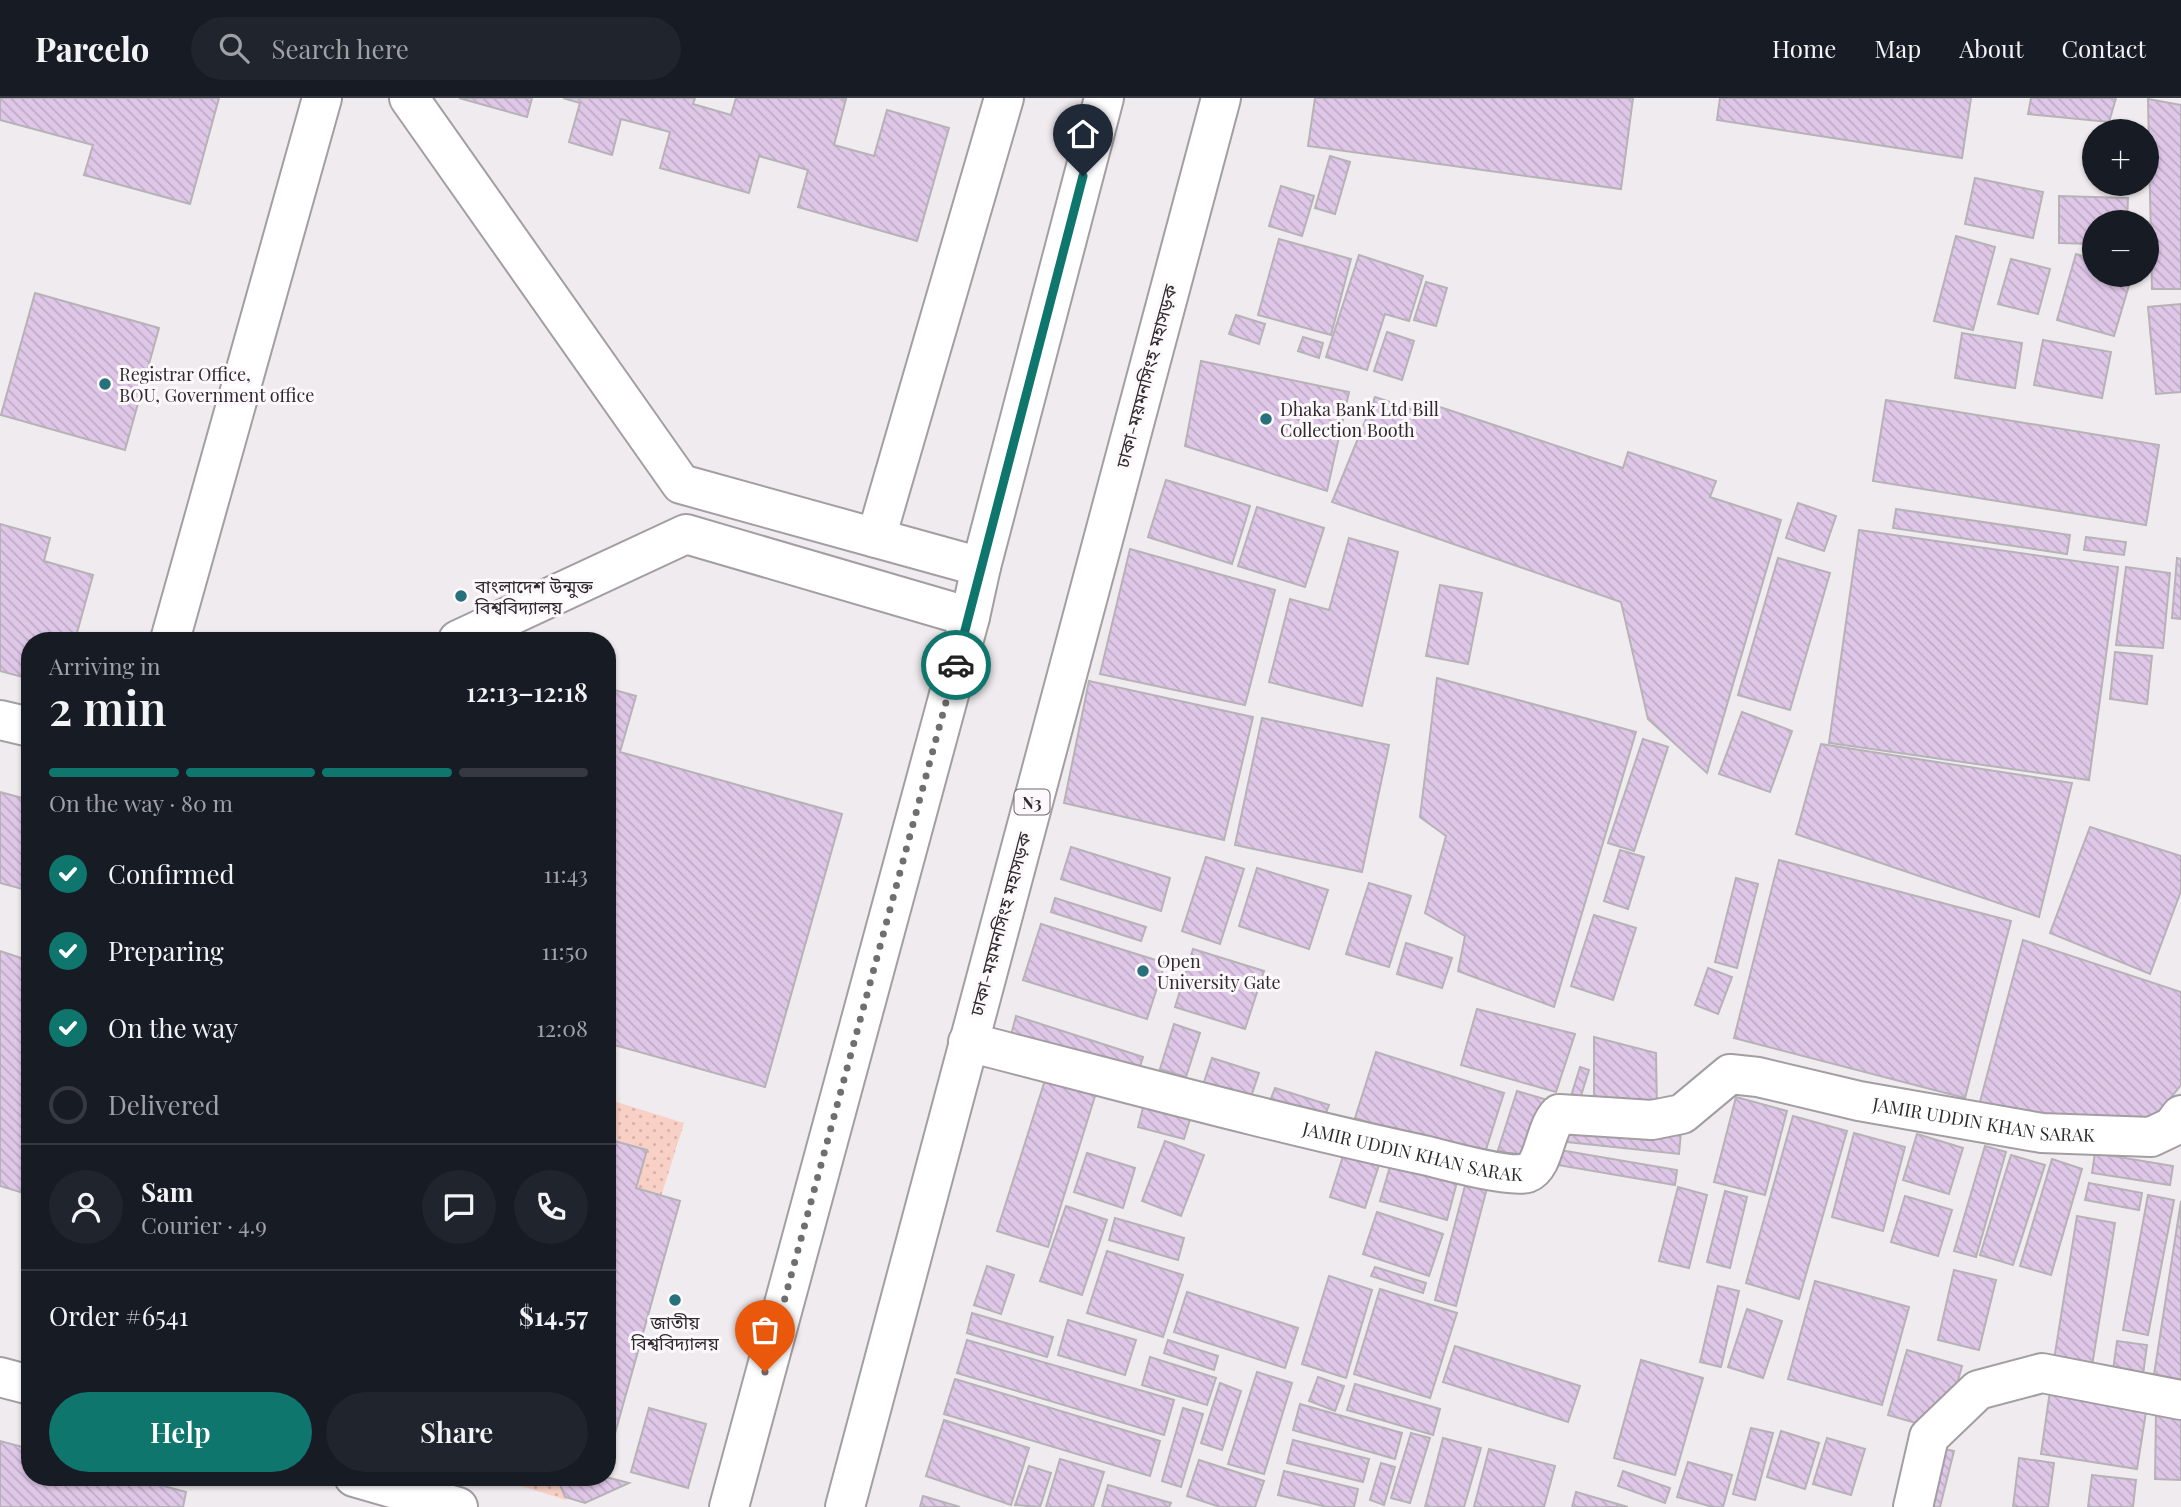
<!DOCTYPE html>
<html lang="en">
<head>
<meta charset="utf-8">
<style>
  :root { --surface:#171b24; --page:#20242c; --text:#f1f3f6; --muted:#9ea1a6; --line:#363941; --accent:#0f766e }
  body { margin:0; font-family:"Playfair Display","Noto Sans Bengali",serif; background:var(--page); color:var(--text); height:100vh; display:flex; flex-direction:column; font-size:26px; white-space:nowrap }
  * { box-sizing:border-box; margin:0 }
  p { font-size:23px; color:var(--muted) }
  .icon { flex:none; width:38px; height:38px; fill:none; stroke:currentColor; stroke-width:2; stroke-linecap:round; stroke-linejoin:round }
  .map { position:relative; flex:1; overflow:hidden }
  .panel { position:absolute; left:21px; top:534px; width:595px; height:854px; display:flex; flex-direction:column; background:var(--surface); border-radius:28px; box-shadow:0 2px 5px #0004 }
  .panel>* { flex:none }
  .tools { position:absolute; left:2082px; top:21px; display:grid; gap:14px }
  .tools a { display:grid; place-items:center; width:77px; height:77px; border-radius:50%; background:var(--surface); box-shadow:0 2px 5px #0004; font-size:35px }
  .pin { position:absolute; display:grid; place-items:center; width:60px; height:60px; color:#fff; margin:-72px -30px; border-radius:50% 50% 50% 0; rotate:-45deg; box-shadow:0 0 7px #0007 }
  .pin .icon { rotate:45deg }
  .courier { position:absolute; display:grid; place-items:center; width:70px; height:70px; margin:-35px; border:5px solid #0f766e; border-radius:50%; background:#fff; color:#222; box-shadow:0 2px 9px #0007 }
  .headline em { font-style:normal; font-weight:600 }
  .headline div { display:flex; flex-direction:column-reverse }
  .headline { display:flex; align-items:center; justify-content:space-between; height:119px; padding:0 28px }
  h1 { font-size:46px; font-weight:600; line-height:52px }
  .bar { display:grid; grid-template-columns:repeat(4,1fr); gap:10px 7px; align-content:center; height:84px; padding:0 28px }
  .bar i { height:9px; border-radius:5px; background:var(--line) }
  .bar .current { background:var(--accent) }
  .bar p { grid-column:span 4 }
  .line { display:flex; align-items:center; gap:18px; padding:0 28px; border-top:2px solid var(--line) }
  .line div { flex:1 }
  .round { display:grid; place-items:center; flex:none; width:74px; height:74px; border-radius:37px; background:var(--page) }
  ol { padding:0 28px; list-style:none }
  li { display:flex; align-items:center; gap:21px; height:77px }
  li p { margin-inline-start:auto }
  li .icon { padding:7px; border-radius:50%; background:var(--accent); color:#fff; stroke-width:4 }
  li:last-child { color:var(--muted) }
  li i { width:38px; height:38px; border:4px solid var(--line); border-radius:50% }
  .button { display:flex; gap:14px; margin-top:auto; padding:14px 28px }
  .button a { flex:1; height:80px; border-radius:42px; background:var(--accent); color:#fff; font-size:28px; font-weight:600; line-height:80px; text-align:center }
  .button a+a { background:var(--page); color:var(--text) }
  header { display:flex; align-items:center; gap:42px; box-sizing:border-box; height:98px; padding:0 35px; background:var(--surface); border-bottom:2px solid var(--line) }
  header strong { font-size:33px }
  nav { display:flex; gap:38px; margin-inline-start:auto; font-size:24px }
  .search { width:490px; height:63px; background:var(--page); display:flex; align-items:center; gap:18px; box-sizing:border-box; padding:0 24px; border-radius:38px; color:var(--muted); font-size:26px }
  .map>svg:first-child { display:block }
</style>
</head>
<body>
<header>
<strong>Parcelo</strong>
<div class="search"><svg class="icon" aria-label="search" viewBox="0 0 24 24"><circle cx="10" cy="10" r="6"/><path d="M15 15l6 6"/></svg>Search here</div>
<nav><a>Home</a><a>Map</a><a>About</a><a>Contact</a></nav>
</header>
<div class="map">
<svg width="2181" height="1409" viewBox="0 0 2181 1409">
  <defs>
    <pattern id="park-dots" width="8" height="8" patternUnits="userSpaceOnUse" patternTransform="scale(1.75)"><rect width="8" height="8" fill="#f9d0c5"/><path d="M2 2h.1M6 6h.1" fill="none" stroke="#d6b3a9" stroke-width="1.8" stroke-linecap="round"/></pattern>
    <pattern id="building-back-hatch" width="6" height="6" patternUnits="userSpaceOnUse" patternTransform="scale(1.75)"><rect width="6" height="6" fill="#dfc7e8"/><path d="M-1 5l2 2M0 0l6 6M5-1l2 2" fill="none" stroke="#c0abc7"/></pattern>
  </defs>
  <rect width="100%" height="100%" fill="#f0ebee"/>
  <g fill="url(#park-dots)">
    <path d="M607,1001L684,1025L607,1271Z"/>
    <path d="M493,1379H574L566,1402Z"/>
  </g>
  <g fill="url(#building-back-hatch)" stroke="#b6b3b7" stroke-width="2">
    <path d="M0,0H219L190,106L84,77L93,47L0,22Z"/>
    <path d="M459,0H532L527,19Z"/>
    <path d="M563,0H695L693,6L731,17L736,0H842L846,1L834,47L874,58L887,12L949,30L917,143L798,109L808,72L759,58L749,95L660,70L670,34L621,21L612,57L569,44L580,5Z"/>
    <path d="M1315,0H1633L1621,91L1308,48Z"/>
    <path d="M1720,0H1971L1962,60L1717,22Z"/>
    <path d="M2031,0H2116L2109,24L2028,16Z"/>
    <path d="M2148,1L2181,7V191H2152Z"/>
    <path d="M1330,58L1350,64L1335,116L1315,110Z"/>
    <path d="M1975,80L2043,94L2033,140L1965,126Z"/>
    <path d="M1281,88L1314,98L1302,138L1269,128Z"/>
    <path d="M2059,98L2128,100L2127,124H2095V146L2059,145Z"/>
    <path d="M1956,138L1995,149L1973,232L1934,223Z"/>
    <path d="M1279,141L1351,161L1331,237L1258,217Z"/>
    <path d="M2076,156L2095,162V177H2132L2114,238L2057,222Z"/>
    <path d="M1359,157L1423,178L1409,223L1385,216L1367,272L1326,259Z"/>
    <path d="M2011,161L2050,171L2038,216L1998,206Z"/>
    <path d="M1426,184L1447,190L1436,228L1414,222Z"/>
    <path d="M35,195L159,230L125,352L1,317Z"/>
    <path d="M2181,206V294L2156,296L2148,209Z"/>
    <path d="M1236,217L1265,226L1259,246L1229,236Z"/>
    <path d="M1387,234L1414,243L1402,282L1374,273Z"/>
    <path d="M1962,235L2022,245L2015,290L1955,280Z"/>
    <path d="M1303,239L1323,245L1319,260L1298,253Z"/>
    <path d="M2043,242L2111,254L2102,300L2034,287Z"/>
    <path d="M1201,263L1349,294L1327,393L1185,348Z"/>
    <path d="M1375,299L1434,319L1437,308L1623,370L1628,354L1716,383L1710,399L1781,422L1707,675L1648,621L1621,504L1332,404Z"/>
    <path d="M1886,302L2159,347L2146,427L1873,383Z"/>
    <path d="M1166,382L1250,408L1232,466L1148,439Z"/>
    <path d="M1798,405L1836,418L1824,453L1786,440Z"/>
    <path d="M1257,409L1324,430L1305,489L1238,468Z"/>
    <path d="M1896,411L2070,437L2067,456L1893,430Z"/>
    <path d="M0,426L50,440L44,463L93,477L75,542H30V581L0,573Z"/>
    <path d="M1859,432L2118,469L2089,682L1829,645Z"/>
    <path d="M2086,439L2126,444L2124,457L2084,452Z"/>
    <path d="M1349,440L1398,454L1362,608L1269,584L1290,501L1329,512Z"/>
    <path d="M1130,451L1275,492L1245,607L1100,576Z"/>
    <path d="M1778,460L1830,475L1790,612L1738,597Z"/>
    <path d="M2177,460L2181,461V521L2172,520Z"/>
    <path d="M2126,469L2170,475L2163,550L2116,547Z"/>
    <path d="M1440,487L1482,495L1468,566L1426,558Z"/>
    <path d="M2115,554L2152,558L2147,606L2110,601Z"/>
    <path d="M1437,580L1636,634L1554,909L1458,873L1465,838L1425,815L1446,738L1420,719Z"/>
    <path d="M1089,583L1253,619L1224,742L1064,705Z"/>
    <path d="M607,590L636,598L620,654L842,716L765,989L607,945Z"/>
    <path d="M1742,614L1792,633L1770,694L1719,676Z"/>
    <path d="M1262,620L1389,647L1362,774L1235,747Z"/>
    <path d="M1643,641L1668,649L1634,753L1608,745Z"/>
    <path d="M1821,646L2072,685L2039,819L1796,736Z"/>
    <path d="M0,694L30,702V793L0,785Z"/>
    <path d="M2090,729L2181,758V793L2150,876L2050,835Z"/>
    <path d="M1071,749L1170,780L1161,813L1061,781Z"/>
    <path d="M1620,752L1644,759L1628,811L1604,803Z"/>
    <path d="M1206,759L1244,771L1220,846L1182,833Z"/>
    <path d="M1779,762L2011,823L1965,1000L1734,940Z"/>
    <path d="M1257,770L1328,792L1309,851L1239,828Z"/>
    <path d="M1736,780L1758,786L1737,870L1715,864Z"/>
    <path d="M1369,785L1411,798L1389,869L1346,856Z"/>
    <path d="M1055,800L1146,829L1141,843L1051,814Z"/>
    <path d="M1594,817L1636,830L1613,902L1571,888Z"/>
    <path d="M1041,826L1165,865L1147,921L1023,882Z"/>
    <path d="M2023,842L2181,894V987L2150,1026L1977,1015Z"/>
    <path d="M1406,845L1452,860L1442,890L1397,876Z"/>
    <path d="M1193,851L1264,873L1245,931L1175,909Z"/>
    <path d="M0,853L30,863V1097L0,1088Z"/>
    <path d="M1708,870L1732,879L1718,916L1695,907Z"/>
    <path d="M1477,911L1575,936L1556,994L1461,967Z"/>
    <path d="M1016,918L1143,959L1137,978L1011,937Z"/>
    <path d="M1174,926L1200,935L1186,979L1160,971Z"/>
    <path d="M1594,939L1656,955L1657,1012L1594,1011Z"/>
    <path d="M1376,954L1504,995L1483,1061L1355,1020Z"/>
    <path d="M1212,960L1259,975L1250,1002L1203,987Z"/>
    <path d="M1580,969L1589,972L1576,1014L1567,1011Z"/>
    <path d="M1046,979L1096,995L1048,1149L997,1133Z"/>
    <path d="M1275,990L1329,1007L1324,1020L1270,1003Z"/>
    <path d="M1517,993L1554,1004L1535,1064L1498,1052Z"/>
    <path d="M1736,999L1787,1013L1765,1097L1714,1084Z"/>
    <path d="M1145,1002L1192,1015L1184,1041L1138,1029Z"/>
    <path d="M1793,1018L1847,1033L1799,1201L1746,1185Z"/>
    <path d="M1560,1022L1681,1034L1679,1056L1558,1043Z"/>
    <path d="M1854,1035L1905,1049L1883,1133L1832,1119Z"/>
    <path d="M1917,1036L1963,1050L1949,1096L1903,1082Z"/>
    <path d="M607,1041L647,1052L636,1090L680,1103L607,1364Z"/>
    <path d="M1165,1043L1204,1057L1181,1118L1142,1103Z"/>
    <path d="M1985,1048L2006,1054L1976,1159L1954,1153Z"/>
    <path d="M1554,1051L1677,1072L1675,1087L1552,1066Z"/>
    <path d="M1087,1055L1135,1070L1123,1110L1074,1094Z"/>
    <path d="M1344,1055L1379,1067L1365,1110L1330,1099Z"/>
    <path d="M2095,1055L2173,1068L2170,1087L2092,1075Z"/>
    <path d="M2011,1057L2045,1067L2013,1167L1980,1157Z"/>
    <path d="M2052,1061L2082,1071L2051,1177L2020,1168Z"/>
    <path d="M1391,1065L1457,1084L1447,1122L1380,1103Z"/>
    <path d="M1466,1084L1487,1090L1456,1208L1435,1202Z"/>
    <path d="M2089,1085L2142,1095L2139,1112L2085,1102Z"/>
    <path d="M1678,1089L1707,1097L1689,1170L1659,1163Z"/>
    <path d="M1725,1093L1747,1099L1730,1170L1707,1164Z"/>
    <path d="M2148,1097L2174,1102L2148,1237L2123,1232Z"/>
    <path d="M1905,1098L1952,1112L1938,1158L1891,1144Z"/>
    <path d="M2181,1103V1287L2153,1283Z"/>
    <path d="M1066,1108L1107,1122L1082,1197L1040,1183Z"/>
    <path d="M1377,1114L1443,1136L1429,1178L1363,1156Z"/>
    <path d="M2077,1118L2115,1125L2091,1274L2053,1268Z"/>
    <path d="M1115,1120L1184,1140L1178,1162L1109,1142Z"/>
    <path d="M1107,1153L1183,1177L1163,1239L1087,1215Z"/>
    <path d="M987,1168L1014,1177L1001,1216L974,1207Z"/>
    <path d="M1375,1169L1426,1185L1423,1195L1371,1178Z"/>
    <path d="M1954,1172L1996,1182L1979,1252L1938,1242Z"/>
    <path d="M1329,1178L1372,1192L1346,1280L1302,1266Z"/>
    <path d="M1815,1183L1909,1209L1882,1307L1788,1281Z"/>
    <path d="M1718,1188L1739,1193L1721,1269L1700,1264Z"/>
    <path d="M1380,1191L1457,1215L1430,1300L1354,1276Z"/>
    <path d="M1187,1194L1298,1230L1285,1270L1174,1234Z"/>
    <path d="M1747,1211L1782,1223L1763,1280L1728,1269Z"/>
    <path d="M972,1215L1053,1239L1047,1259L967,1235Z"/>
    <path d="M1068,1222L1136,1242L1125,1277L1058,1257Z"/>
    <path d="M967,1242L1174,1302L1164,1337L957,1275Z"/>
    <path d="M1168,1242L1218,1258L1214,1272L1164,1255Z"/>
    <path d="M2117,1243L2147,1247L2142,1284L2112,1280Z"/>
    <path d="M1455,1248L1580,1288L1568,1324L1443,1284Z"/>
    <path d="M1907,1252L1962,1268L1944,1333L1888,1317Z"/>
    <path d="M1150,1259L1216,1280L1207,1307L1142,1287Z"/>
    <path d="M1641,1262L1703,1280L1675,1377L1614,1360Z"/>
    <path d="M1257,1274L1292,1285L1264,1376L1228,1366Z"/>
    <path d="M1318,1279L1344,1288L1335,1313L1309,1303Z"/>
    <path d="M955,1281L1160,1343L1150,1378L944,1316Z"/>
    <path d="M1220,1285L1241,1293L1222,1352L1201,1345Z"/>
    <path d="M1355,1286L1440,1311L1433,1337L1347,1312Z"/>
    <path d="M2051,1286L2148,1301L2137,1371L2041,1356Z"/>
    <path d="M1300,1306L1402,1335L1395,1361L1293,1332Z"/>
    <path d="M649,1310L706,1326L688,1390L631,1374Z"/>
    <path d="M1183,1310L1203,1316L1181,1389L1162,1383Z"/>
    <path d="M2156,1314L2181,1315V1382L2155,1381Z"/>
    <path d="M944,1322L1029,1350L1011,1407L926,1378Z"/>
    <path d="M1751,1330L1773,1335L1755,1402L1733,1396Z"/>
    <path d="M1781,1333L1819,1345L1805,1391L1767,1379Z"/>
    <path d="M1411,1335L1430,1340L1410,1405L1391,1400Z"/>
    <path d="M1443,1340L1481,1350L1464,1409H1425Z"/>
    <path d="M1827,1340L1865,1351L1851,1397L1813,1386Z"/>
    <path d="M1293,1342L1369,1361L1363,1384L1287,1365Z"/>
    <path d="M0,1343L30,1351V1379H131L186,1394L183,1409H0Z"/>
    <path d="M1912,1344L1954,1353L1940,1409H1896Z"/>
    <path d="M1489,1351L1555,1368L1544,1409H1474Z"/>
    <path d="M2019,1360L2054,1365L2048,1409H2013Z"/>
    <path d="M1060,1361L1104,1374L1093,1409H1046Z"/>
    <path d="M1199,1362L1264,1383L1255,1409H1220L1187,1398Z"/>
    <path d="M1688,1364L1732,1377L1723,1409H1713L1677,1399Z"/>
    <path d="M1381,1365L1395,1369L1384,1407L1370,1402Z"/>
    <path d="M1029,1368L1051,1375L1040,1409L1015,1407Z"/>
    <path d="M1284,1373L1358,1391L1354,1409H1327L1278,1397Z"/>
    <path d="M1623,1373L1670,1390L1665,1405L1618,1388Z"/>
    <path d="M2092,1377L2136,1382L2133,1409H2088Z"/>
    <path d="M562,1379H606L629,1385L585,1405L565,1399L560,1387Z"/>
    <path d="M1108,1387L1171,1405L1169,1409H1102Z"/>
    <path d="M1576,1394L1628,1409H1572Z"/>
    <path d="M923,1398L960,1409H920Z"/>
  </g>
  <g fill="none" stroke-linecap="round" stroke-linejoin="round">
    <g stroke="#a39ea1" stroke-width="42">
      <g id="minor">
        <path d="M409,0L681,386L876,440L1004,0"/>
        <path d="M876,440L981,469"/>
        <path d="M170,542L322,0"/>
        <path d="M458,542L686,436L970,519"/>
        <path d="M0,622L30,629"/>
        <path id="s1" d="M968,944C1121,983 1273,1025 1428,1058C1447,1063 1511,1080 1527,1075C1545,1068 1544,1031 1559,1016L1652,1022L1682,1016L1730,976L1758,979L1859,1003L2042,1035L2151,1039L2172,1029L2181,1017"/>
        <path d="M0,1279L30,1287"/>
        <path d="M354,1379L458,1409"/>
        <path d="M1913,1409L1929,1339L1978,1292L2042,1275L2181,1302"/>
      </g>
    </g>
    <g stroke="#a39ea1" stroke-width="42">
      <g id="highway">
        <path d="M729,1409L970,519L981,469L1104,0"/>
        <path d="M845,1409L1221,0"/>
      </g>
    </g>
    <use href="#minor" stroke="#fff" stroke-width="38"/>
    <use href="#highway" stroke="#fff" stroke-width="38"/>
  </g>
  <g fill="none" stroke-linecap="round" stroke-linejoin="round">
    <path stroke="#716e70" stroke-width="7" stroke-dasharray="0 12.6" d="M765,1274L956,567"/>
    <path stroke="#0f766e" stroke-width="9" d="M956,567L1083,78"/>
  </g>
  <g fill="#28707c" stroke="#fdf8fb" stroke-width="2.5">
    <circle cx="105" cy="286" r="7"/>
    <circle cx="1266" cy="321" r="7"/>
    <circle cx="461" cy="498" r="7"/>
    <circle cx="1143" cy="873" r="7"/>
    <circle cx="675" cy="1202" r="7"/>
  </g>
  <g text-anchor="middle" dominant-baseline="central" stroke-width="6" stroke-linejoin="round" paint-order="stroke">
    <rect fill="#fdf8fb" stroke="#6b686a" stroke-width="2" x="1014.5" y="691.5" width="35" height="25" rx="5"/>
    <g font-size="16" font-weight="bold" fill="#2d2b2c">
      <text x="1032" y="704">N3</text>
    </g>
    <g font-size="18" fill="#2d2b2c" stroke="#fdf8fb" text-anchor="start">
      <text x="119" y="276">Registrar Office,<tspan x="119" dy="21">BOU, Government office</tspan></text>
      <text x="1280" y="311">Dhaka Bank Ltd Bill<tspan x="1280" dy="21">Collection Booth</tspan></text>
      <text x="475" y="488">বাংলাদেশ উন্মুক্ত<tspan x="475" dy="21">বিশ্ববিদ্যালয়</tspan></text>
      <text x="1157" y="863">Open<tspan x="1157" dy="21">University Gate</tspan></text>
      <text x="675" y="1224" text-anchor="middle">জাতীয়<tspan x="675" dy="21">বিশ্ববিদ্যালয়</tspan></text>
    </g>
    <g font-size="18" fill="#2d2b2c" stroke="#fdf8fb">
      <text transform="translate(1146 278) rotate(-75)">ঢাকা-ময়মনসিংহ মহাসড়ক</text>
      <text transform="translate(1000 826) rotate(-75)">ঢাকা-ময়মনসিংহ মহাসড়ক</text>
      <text stroke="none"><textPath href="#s1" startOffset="1088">JAMIR UDDIN KHAN SARAK</textPath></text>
      <text stroke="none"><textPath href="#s1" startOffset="458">JAMIR UDDIN KHAN SARAK</textPath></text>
    </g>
  </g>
</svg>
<div class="tools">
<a>+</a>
<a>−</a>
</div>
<div class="pin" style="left:765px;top:1274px;background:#ea580c"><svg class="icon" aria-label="bag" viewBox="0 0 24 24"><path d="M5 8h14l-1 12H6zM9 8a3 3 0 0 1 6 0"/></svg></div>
<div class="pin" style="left:1083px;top:78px;background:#1f2937"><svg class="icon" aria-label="home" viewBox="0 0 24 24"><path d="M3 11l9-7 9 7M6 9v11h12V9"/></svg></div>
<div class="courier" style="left:956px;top:567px"><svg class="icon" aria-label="car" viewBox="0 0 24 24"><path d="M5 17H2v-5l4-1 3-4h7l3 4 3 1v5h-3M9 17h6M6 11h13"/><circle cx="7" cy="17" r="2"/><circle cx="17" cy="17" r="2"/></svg></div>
<section class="panel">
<div class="headline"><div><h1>2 min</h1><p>Arriving in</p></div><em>12:13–12:18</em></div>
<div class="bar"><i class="current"></i><i class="current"></i><i class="current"></i><i></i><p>On the way · 80 m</p></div>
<ol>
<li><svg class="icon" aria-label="check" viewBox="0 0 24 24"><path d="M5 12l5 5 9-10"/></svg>Confirmed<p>11:43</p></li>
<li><svg class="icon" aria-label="check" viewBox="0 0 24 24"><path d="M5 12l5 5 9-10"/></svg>Preparing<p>11:50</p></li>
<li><svg class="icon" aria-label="check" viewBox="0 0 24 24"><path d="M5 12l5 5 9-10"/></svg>On the way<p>12:08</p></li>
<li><i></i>Delivered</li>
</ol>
<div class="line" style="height:126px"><a class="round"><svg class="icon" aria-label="person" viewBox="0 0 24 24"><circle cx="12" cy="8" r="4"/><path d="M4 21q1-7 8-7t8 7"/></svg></a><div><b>Sam</b><p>Courier · 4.9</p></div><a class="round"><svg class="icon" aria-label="chat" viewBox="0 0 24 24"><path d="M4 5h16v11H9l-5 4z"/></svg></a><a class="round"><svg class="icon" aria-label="phone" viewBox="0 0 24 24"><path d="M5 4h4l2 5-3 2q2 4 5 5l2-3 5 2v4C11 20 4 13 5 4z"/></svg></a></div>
<div class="line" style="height:91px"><div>Order #6541</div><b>$14.57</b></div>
<div class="button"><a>Help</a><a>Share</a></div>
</section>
</div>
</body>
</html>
